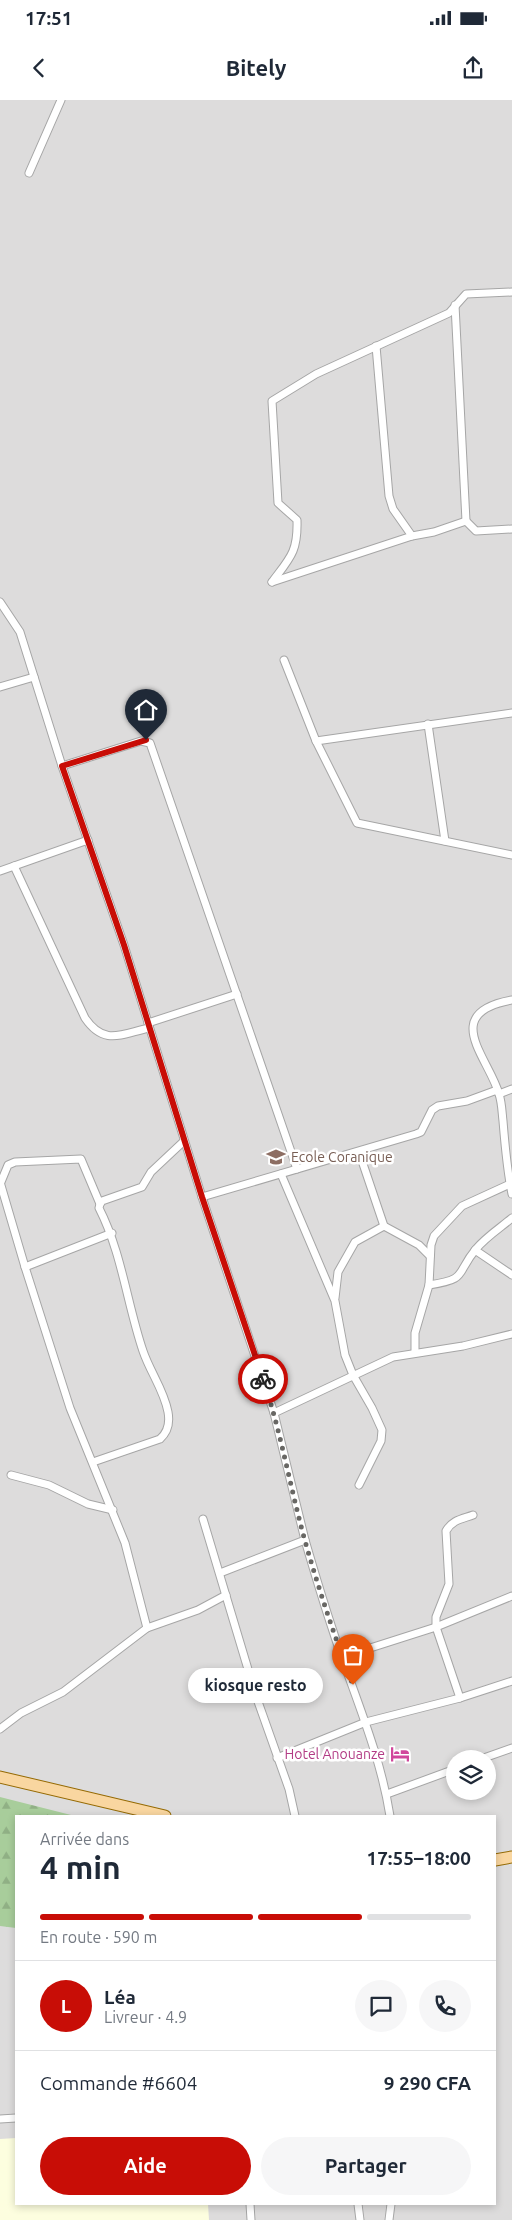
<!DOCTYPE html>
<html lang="fr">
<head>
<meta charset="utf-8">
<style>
  :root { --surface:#fff; --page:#f6f6f7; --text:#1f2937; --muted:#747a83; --line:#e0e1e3; --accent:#c80d06 }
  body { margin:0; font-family:Ubuntu,sans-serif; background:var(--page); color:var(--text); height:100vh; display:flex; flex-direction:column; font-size:19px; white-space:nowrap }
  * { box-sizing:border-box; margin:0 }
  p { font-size:16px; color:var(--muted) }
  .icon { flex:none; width:28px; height:28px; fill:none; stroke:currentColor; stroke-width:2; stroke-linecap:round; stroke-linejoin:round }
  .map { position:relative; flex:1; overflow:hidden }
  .details { position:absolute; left:15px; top:1715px; width:481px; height:390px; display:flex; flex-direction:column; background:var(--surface); border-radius:0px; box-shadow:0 2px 8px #0003 }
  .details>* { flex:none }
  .buttons { position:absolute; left:446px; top:1650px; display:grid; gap:10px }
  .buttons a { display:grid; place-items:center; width:50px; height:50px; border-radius:50%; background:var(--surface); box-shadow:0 2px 8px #0003; font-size:25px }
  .pin { position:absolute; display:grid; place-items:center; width:42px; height:42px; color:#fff; margin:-51px -21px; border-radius:50% 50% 50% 0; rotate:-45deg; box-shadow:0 0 5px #0007 }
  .pin .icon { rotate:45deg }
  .courier { position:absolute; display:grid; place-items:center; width:50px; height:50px; margin:-25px; border:4px solid #c80d06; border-radius:50%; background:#fff; color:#222; box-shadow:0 1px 6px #0007 }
  .bubble { position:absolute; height:35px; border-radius:18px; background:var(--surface); box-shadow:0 2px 8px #0003; font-size:16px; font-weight:600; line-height:35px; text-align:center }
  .head em { font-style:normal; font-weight:600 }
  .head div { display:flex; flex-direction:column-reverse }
  .head { display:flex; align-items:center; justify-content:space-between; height:85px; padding:0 25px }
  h1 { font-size:32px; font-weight:600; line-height:38px }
  .bar { display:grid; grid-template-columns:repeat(4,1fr); gap:8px 5px; align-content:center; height:60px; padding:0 25px }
  .bar i { height:6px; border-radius:4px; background:var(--line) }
  .bar .on { background:var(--accent) }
  .bar p { grid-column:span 4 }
  .line { display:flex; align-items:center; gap:12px; padding:0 25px; border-top:1px solid var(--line) }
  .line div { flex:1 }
  .round { display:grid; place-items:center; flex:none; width:52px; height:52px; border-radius:26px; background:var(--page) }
  .action { display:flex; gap:10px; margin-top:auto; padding:10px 25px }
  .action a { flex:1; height:58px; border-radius:30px; background:var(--accent); color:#fff; font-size:20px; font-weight:600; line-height:58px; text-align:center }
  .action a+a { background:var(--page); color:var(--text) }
  .status { display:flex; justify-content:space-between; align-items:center; height:35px; padding:0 25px; background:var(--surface); direction:ltr }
  .status svg { height:14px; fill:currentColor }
  header { display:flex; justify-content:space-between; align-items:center; height:65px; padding:0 25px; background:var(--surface); font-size:22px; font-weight:600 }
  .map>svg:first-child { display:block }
</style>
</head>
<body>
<div class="status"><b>17:51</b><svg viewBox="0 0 49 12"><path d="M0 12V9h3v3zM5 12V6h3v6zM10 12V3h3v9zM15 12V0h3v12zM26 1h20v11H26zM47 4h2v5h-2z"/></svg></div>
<header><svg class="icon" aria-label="back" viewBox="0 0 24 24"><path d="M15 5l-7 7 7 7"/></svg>Bitely<svg class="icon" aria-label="share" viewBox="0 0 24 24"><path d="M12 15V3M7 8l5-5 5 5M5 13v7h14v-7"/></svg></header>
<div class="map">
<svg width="512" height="2120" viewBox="0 0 512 2120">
  <defs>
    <pattern id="forest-firs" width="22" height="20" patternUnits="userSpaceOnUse" patternTransform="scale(1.25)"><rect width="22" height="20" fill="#a8cd9b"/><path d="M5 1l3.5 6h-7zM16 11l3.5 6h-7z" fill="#90b085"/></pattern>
  </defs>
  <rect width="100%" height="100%" fill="#efece5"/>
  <path fill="#dddcdc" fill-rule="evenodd" d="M0,0H512V2120H0ZM455,1659H488V1691H455ZM16,1716H495V2104H16Z"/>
  <path fill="#fdfedf" d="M16,2038V2104H208L209,2120H0V2039Z"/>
  <path fill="url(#forest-firs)" d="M0,1697L75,1716H16V1828L0,1826Z"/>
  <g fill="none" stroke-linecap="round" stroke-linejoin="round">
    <g stroke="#a6a6a6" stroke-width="9">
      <g id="street">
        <path d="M29,73L61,0"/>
        <path d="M455,205L466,421"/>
        <path d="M376,246L389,396L393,409L412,436"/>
        <path d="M272,482C290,458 298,452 297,420L278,403L272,301L316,274L449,213L466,194L512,192"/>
        <path d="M272,482L412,436L434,432L466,421L476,431L512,429"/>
        <path d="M0,502L20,532L62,666L124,845L202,1097L274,1313"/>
        <path d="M284,560L316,641L357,723L512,755"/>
        <path d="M0,587L34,577"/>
        <path d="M428,624L445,741"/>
        <path d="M316,641L512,613"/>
        <path d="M62,666L141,641L150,643L297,1069"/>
        <path d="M14,766L85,918C104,946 121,934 149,928"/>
        <path d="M0,771L88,740"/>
        <path d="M512,900C439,913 489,958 499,994C502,1003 502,1013 503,1021C505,1046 507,1070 512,1094"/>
        <path d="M148,923L237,894"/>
        <path d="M499,994L512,989"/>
        <path d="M359,1052L384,1126L419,1145L430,1156"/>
        <path d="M281,1074L335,1201L345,1255L353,1275L372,1308L382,1330L381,1341L359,1385"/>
        <path d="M0,1082L25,1167L70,1308L125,1443L147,1528L63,1592L21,1613L0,1629"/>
        <path d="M1,1082L8,1065L15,1062L81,1059L100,1104L99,1108C122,1153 127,1204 143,1251C150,1272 164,1290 168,1312C170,1323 168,1332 160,1339L93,1362"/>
        <path d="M202,1097L416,1034L421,1032L432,1010L438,1006L467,1001L497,990"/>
        <path d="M100,1104L102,1101L142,1087L151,1072L184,1041"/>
        <path d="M475,1150L512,1175"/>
        <path d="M25,1167L112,1133"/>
        <path d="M429,1185C469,1179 455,1174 476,1149C486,1137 500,1128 512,1118"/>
        <path d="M335,1198L338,1172L355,1142L384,1126"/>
        <path d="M415,1252V1233L429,1185L431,1145L434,1136L462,1106L510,1084"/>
        <path d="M11,1375L49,1385L88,1404L113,1410"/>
        <path d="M203,1419L256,1596L289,1689L295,1716"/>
        <path d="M305,1440C314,1471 323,1501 333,1531C353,1593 380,1652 390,1716"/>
        <path d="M220,1473L305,1440L274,1313L393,1257L463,1246L512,1234"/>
        <path d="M147,1528L198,1510L226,1495"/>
        <path d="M342,1557L436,1527L512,1496"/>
        <path d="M460,1598L436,1527V1517L449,1484L446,1431C452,1420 462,1419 473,1415"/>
        <path d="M277,1658L366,1622L460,1598L512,1581"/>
        <path d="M481,1659L512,1648"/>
        <path d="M387,1694L455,1669"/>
        <path d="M0,2019L16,2018"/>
        <path d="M250,2104L251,2120"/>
        <path d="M358,2104L360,2120"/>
        <path d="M389,2120L391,2104"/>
      </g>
    </g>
    <g stroke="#956a04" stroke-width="13">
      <g id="primary">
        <path d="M0,1677L165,1716"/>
        <path d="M495,1760L512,1757"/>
      </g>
    </g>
    <use href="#street" stroke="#fff" stroke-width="7"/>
    <use href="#primary" stroke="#f9d6a0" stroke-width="11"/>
  </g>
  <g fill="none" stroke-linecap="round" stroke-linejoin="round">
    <path stroke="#686764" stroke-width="5" stroke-dasharray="0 9" d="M263,1279C281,1332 290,1387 305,1441C319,1490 335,1538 353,1585"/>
    <path stroke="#c80d06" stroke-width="6" d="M146,640L62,666L124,845L202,1097L263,1279"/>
  </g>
  <defs>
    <g id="school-bare" transform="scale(1.5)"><path d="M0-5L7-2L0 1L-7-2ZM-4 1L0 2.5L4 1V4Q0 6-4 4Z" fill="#8d6e63" stroke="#fff" stroke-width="2.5" paint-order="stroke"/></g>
    <g id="hotel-bare" transform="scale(1.5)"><path d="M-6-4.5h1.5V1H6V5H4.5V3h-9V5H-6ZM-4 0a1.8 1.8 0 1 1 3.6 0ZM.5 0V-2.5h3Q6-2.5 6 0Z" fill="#d1479c" stroke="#fff" stroke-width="2.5" paint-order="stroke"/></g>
  </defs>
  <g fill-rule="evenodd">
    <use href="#school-bare" x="276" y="1057"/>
    <use href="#hotel-bare" x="400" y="1654"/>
  </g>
  <g text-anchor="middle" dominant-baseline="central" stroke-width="5" stroke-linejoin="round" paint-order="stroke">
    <g font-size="14" fill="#785e54" stroke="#fff" text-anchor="start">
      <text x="291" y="1057">Ecole Coranique</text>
    </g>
    <g font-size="14" fill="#b23c85" stroke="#fff" text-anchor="end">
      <text x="385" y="1654">Hotel Anouanze</text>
    </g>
  </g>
</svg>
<div class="buttons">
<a><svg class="icon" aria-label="layers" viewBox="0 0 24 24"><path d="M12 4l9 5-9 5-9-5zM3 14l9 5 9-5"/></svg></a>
</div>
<div class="pin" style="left:353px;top:1585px;background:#ea580c"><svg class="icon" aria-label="bag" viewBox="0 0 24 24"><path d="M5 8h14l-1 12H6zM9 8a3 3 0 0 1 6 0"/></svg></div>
<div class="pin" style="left:146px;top:640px;background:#1f2937"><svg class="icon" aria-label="home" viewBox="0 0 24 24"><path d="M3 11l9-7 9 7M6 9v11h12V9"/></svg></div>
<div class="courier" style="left:263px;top:1279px"><svg class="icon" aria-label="bike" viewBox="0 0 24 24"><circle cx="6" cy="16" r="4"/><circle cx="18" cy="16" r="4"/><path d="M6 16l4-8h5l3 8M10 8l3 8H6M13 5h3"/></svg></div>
<div class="bubble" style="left:188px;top:1568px;width:135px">kiosque resto</div>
<section class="details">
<div class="head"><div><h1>4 min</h1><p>Arrivée dans</p></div><em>17:55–18:00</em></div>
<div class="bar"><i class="on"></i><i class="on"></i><i class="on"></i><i></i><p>En route · 590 m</p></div>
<div class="line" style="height:90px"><b class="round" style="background:var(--accent);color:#fff">L</b><div><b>Léa</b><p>Livreur · 4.9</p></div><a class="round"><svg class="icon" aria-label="chat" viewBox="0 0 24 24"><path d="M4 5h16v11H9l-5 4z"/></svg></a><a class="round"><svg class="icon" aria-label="phone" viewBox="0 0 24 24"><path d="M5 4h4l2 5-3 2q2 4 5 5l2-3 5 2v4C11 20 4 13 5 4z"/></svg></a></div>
<div class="line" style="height:65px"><div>Commande #6604</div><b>9 290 CFA</b></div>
<div class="action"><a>Aide</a><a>Partager</a></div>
</section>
</div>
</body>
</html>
